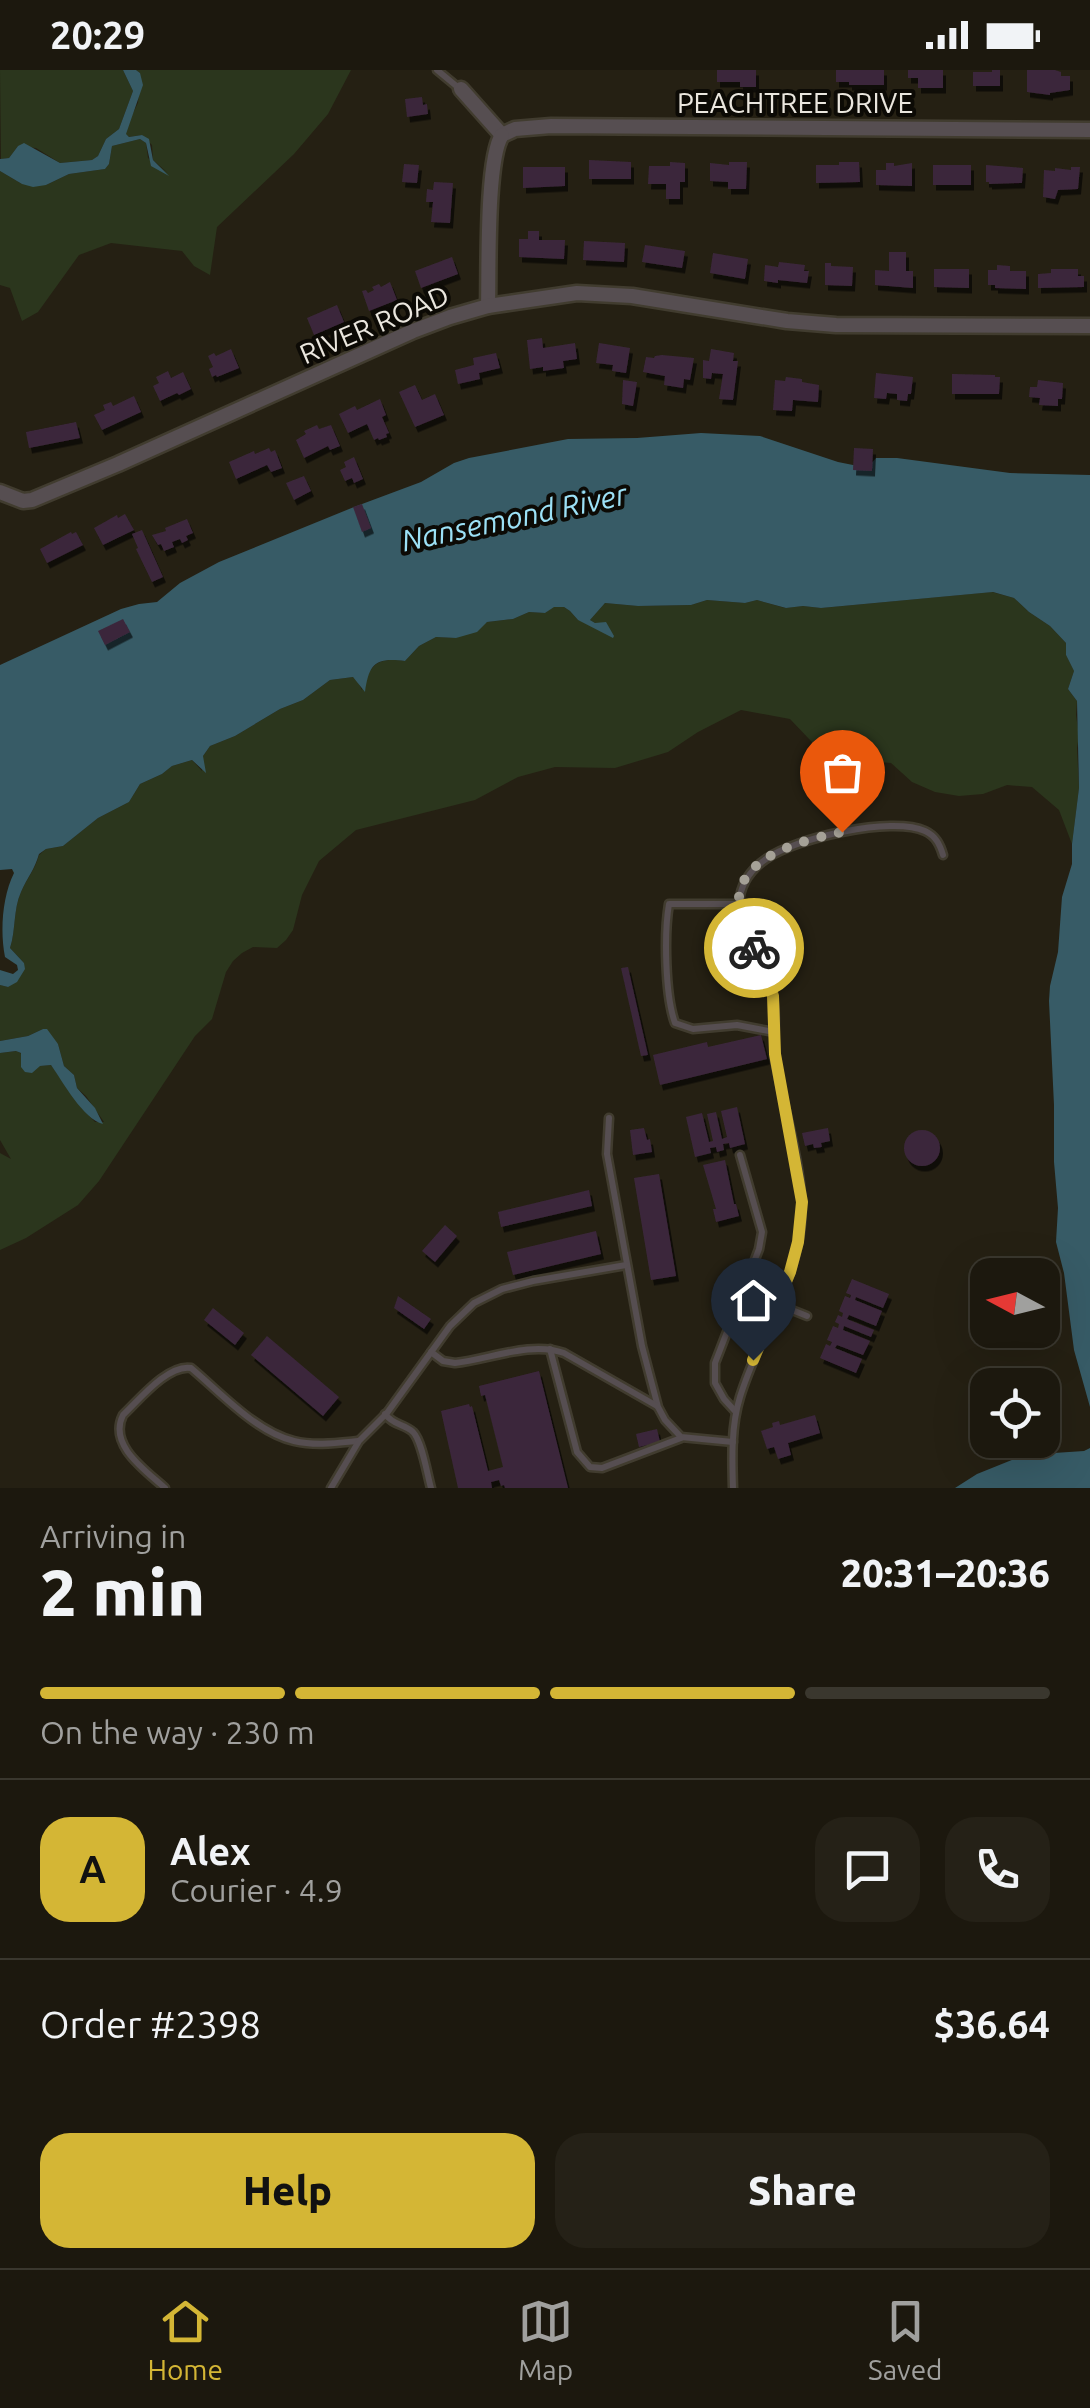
<!DOCTYPE html>
<html lang="en">
<head>
<meta charset="utf-8">
<style>
  :root { --surface:#1c180e; --page:#252117; --text:#f1f3f6; --muted:#a0a09e; --line:#3a372e; --accent:#d4b635 }
  body { margin:0; font-family:Ubuntu,sans-serif; background:var(--page); color:var(--text); height:100vh; display:flex; flex-direction:column; font-size:38px; white-space:nowrap }
  * { box-sizing:border-box; margin:0 }
  p { font-size:32px; color:var(--muted) }
  .icon { flex:none; width:55px; height:55px; fill:none; stroke:currentColor; stroke-width:2; stroke-linecap:round; stroke-linejoin:round }
  .map { position:relative; height:1418px; overflow:hidden }
  .sheet { display:flex; flex-direction:column; background:var(--surface); flex:1 }
  .sheet>* { flex:none }
  .needle { width:65px; rotate:277deg }
  .tools { position:absolute; left:970px; top:1188px; display:grid; gap:20px }
  .tools a { display:grid; place-items:center; width:90px; height:90px; border-radius:20px; background:var(--surface); box-shadow:0 10px 40px #0002,0 0 0 2px var(--line); font-size:50px }
  .pin { position:absolute; display:grid; place-items:center; width:85px; height:85px; color:#fff; margin:-102px -42px; border-radius:50% 50% 50% 0; rotate:-45deg; box-shadow:0 0 10px #0007 }
  .pin .icon { rotate:45deg }
  .courier { position:absolute; display:grid; place-items:center; width:100px; height:100px; margin:-50px; border:8px solid #d4b635; border-radius:50%; background:#fff; color:#222; box-shadow:0 2px 12px #0007 }
  .summary em { font-style:normal; font-weight:800 }
  .summary div { display:flex; flex-direction:column-reverse }
  .summary { display:flex; align-items:center; justify-content:space-between; height:170px; padding:0 40px }
  h1 { font-size:65px; font-weight:800; line-height:75px }
  .bar { display:grid; grid-template-columns:repeat(4,1fr); gap:15px 10px; align-content:center; height:120px; padding:0 40px }
  .bar i { height:12px; border-radius:8px; background:var(--line) }
  .bar .on { background:var(--accent) }
  .bar p { grid-column:span 4 }
  .line { display:flex; align-items:center; gap:25px; padding:0 40px; border-top:2px solid var(--line) }
  .line div { flex:1 }
  .round { display:grid; place-items:center; flex:none; width:105px; height:105px; border-radius:30px; background:var(--page) }
  .primary-button { display:flex; gap:20px; margin-top:auto; padding:20px 40px }
  .primary-button a { flex:1; height:115px; border-radius:30px; background:var(--accent); color:#111; font-size:40px; font-weight:800; line-height:115px; text-align:center }
  .primary-button a+a { background:var(--page); color:var(--text) }
  .status { display:flex; justify-content:space-between; align-items:center; height:70px; padding:0 50px; background:var(--surface); direction:ltr }
  .status svg { height:28px; fill:currentColor }
  .dock { display:flex; justify-content:space-around; align-items:center; height:140px; border-top:2px solid var(--line); background:var(--surface); font-size:28px; color:var(--muted) }
  .dock a { display:grid; justify-items:center; gap:5px }
  .dock .on { color:var(--accent) }
  .map>svg:first-child { display:block }
</style>
</head>
<body>
<div class="status"><b>20:29</b><svg viewBox="0 0 49 12"><path d="M0 12V9h3v3zM5 12V6h3v6zM10 12V3h3v9zM15 12V0h3v12zM26 1h20v11H26zM47 4h2v5h-2z"/></svg></div>
<div class="map">
<svg width="1090" height="1418" viewBox="0 0 1090 1418">
  <defs>
    <filter id="shadow"><feDropShadow dx="3" dy="5.5" stdDeviation="0" flood-color="#0009"/></filter>
  </defs>
  <rect width="100%" height="100%" fill="#252013"/>
  <g fill="#2b361d">
    <path d="M0,0H123L133,21L119,59L106,69L98,86L92,90L60,93L36,78L18,76L9,88L1,89Z"/>
    <path d="M136,0H351L328,44L294,84L217,157L210,205L194,196L182,181L111,173L79,185L38,242L22,251L10,218L0,215V101L22,114L46,115L69,104L105,99L109,94L112,76L140,69L146,73L148,88L168,103L153,90L152,75L142,65L129,67L125,64L130,49L138,33L140,3Z"/>
    <path d="M992,522L1014,528L1029,542L1050,556L1066,573V585L1074,601L1068,619L1077,631L1076,645L1079,666L1077,678L1079,718L1072,774L1059,740L1032,717L1007,715L983,724L959,726L935,722L912,712L891,693L867,691L843,694L831,692L790,649L741,640L698,662L668,682L615,698L555,697L518,707L475,730L356,760L319,791L302,825L293,860L286,870L277,878L253,877L242,883L233,891L226,902L212,949L195,966L99,1111L78,1135L26,1168L0,1180V1083L11,1089L0,1070V983L17,981L40,996L51,995L80,1036L95,1052H104L86,1026L77,1018L74,1005L64,996L58,974L43,959L28,966L0,971V915L8,917L24,893L10,878C16,860 13,840 21,822C27,808 35,800 39,785L46,779L63,776L98,748L129,732L140,714L162,704L172,696L192,690L202,701L203,686L210,676L235,666L280,639L303,630L330,610L353,607L357,610L362,620C371,594 376,587 405,591L419,576L436,567L456,568L487,552L513,549L529,542L545,543L553,537H564L570,541L578,550L595,553L590,550L605,533L638,536L691,535L707,530L745,533L757,530L785,538L803,536L821,538Z"/>
  </g>
  <g fill="#375b66">
    <path d="M123,0H136L140,3L143,15L126,64L129,67L142,65L149,69L153,90L169,106L151,96L146,73L140,69L112,76L109,94L105,99L69,104L46,115L33,117L22,114L0,101V89L9,88L18,76L24,73L60,93L92,90L98,86L106,69L119,59L133,21Z"/>
    <path d="M701,363L760,366L838,392L863,397L869,396L876,388H897L1010,403L1090,405V1337L1074,1280L1064,1203L1056,1172L1058,1138L1054,1092V1035L1049,931L1050,916L1058,882L1062,827L1072,794V774L1079,718L1077,631L1068,619L1074,601L1066,585V573L1050,556L1029,542L1014,528L993,522L821,538L803,536L786,538L757,530L745,533L707,530L691,535L638,536L605,533L590,550L595,553L606,552L614,566L613,568L578,550L570,541L564,537H554L545,543L529,542L513,549L487,552L477,562L456,568L436,567L419,576L405,591C375,587 369,594 365,622L353,607L330,610L303,630L280,639L235,666L210,676L203,686L206,703L192,690L172,696L162,704L140,714L129,732L98,748L63,776L46,779L39,784C35,799 27,808 21,822C13,840 16,860 10,878L24,893L25,899L17,912L8,917L0,915V900L13,904L18,900L17,895L5,887C0,862 2,827 14,803L12,799L0,800V595L121,539L139,534L157,532L180,513L219,492L354,437L421,412L454,393L469,388L568,369L637,368Z"/>
    <path d="M43,959H47L58,974L64,996L74,1005L77,1018L95,1038L103,1054C83,1049 63,1012 51,995L40,996L32,1003L25,1002L21,997V983L16,981L0,983V971L28,966Z"/>
    <path d="M1090,1378V1418H955L977,1404L1024,1385L1084,1381Z"/>
  </g>
  <g fill="#3b273b" filter="url(#shadow)">
    <path d="M717,0H756V17H740V12H717Z"/>
    <path d="M836,0H884V15H849V12H836Z"/>
    <path d="M908,0H943V18H918V8H908Z"/>
    <path d="M992,0H1000V16H973V2H992Z"/>
    <path d="M1027,0H1055L1061,2V6H1070V20L1050,23V25L1027,22Z"/>
    <path d="M422,27L423,35L427,34L428,44L407,47L405,29Z"/>
    <path d="M589,90L631,92V109H589Z"/>
    <path d="M670,92L685,93V112H680V129H666V114H648L649,96H670Z"/>
    <path d="M729,92H747L746,119H728V112L710,111V93L729,95Z"/>
    <path d="M839,92H859L860,112L816,113V95H839Z"/>
    <path d="M886,93H894V96L912,93V116L876,115V100H886Z"/>
    <path d="M404,94L419,95L417,113L402,112Z"/>
    <rect x="933" y="95" width="38" height="20"/>
    <path d="M986,95L1023,98L1022,113L989,114V112H986Z"/>
    <path d="M523,97H565V116L523,118Z"/>
    <path d="M1071,97H1080L1078,119L1058,120L1055,129L1043,127L1044,100L1055,101V98L1071,100Z"/>
    <path d="M434,112L453,113L450,153L431,152L433,132H426L427,119L433,120Z"/>
    <path d="M528,161H539V170H565L564,189L519,187V169H528Z"/>
    <path d="M584,171L625,173L624,192L583,190Z"/>
    <path d="M645,175L685,181L682,198L642,192Z"/>
    <path d="M889,182H906V201H913V218L875,215V200L889,201Z"/>
    <path d="M713,183L748,189L745,209L710,203Z"/>
    <path d="M452,187L458,204L421,218L415,201Z"/>
    <path d="M779,192L805,195L804,201H809L807,213L778,210V213L764,211L765,195L778,197Z"/>
    <path d="M825,193H831V196L853,197L852,216L825,215Z"/>
    <path d="M997,195L1010,196V201H1026V219L995,218V215H988V200H997Z"/>
    <path d="M934,199H969V218L934,217Z"/>
    <path d="M1051,199H1078V206H1084V217L1038,218V204L1051,203Z"/>
    <path d="M390,212L397,230L369,241L362,221L366,220L368,223L374,220L372,217L379,214L381,217Z"/>
    <path d="M337,235L344,252L314,265L307,248Z"/>
    <path d="M542,268L543,278L575,273L577,289L563,291L564,298L543,301V297L530,299L527,270Z"/>
    <path d="M599,273L630,278L626,303L612,301L613,295L596,293Z"/>
    <path d="M231,279L239,298L217,307L216,305L212,307L209,299L213,297L208,286L214,283L216,286Z"/>
    <path d="M711,279L734,283L733,291H738L733,330L719,329L723,304L712,303L711,309L703,308V290L709,291Z"/>
    <path d="M496,283L500,298L479,303L480,309L458,314L455,300L474,295L473,288Z"/>
    <path d="M662,285L694,288L690,310L684,309L683,318L664,315L665,306L643,302L646,287L654,288L655,286Z"/>
    <path d="M168,301L171,308L183,302L191,319L179,325L177,323L160,331L153,316L159,313L156,307Z"/>
    <path d="M876,303L913,307L911,324H908L907,331L897,330V324L887,323L886,329L874,328Z"/>
    <path d="M952,304L995,305V307H1000L999,324H952Z"/>
    <path d="M786,307L802,309V312L819,315L818,332L793,330L792,341L773,340L775,310L785,311Z"/>
    <path d="M623,310L637,312L633,336L622,334Z"/>
    <path d="M1038,310L1063,313L1062,329H1058V336L1039,335L1040,328L1029,327L1030,317H1037Z"/>
    <path d="M415,315L422,330L435,324L444,345L415,357L399,322Z"/>
    <path d="M134,326L141,342L102,360L94,345L105,340L103,335L111,332L113,336Z"/>
    <path d="M380,329L386,345L382,347L389,363L386,364L387,367L379,370L378,368L374,370L367,354L348,363L339,344L355,336L357,340Z"/>
    <path d="M76,352L80,368L29,378L26,362Z"/>
    <path d="M317,355L319,359L331,355L340,376L330,380L328,376L304,388L296,370L306,364L304,361Z"/>
    <path d="M269,378L271,382L275,380L282,398L271,402L267,395L236,409L229,392L254,381L255,384Z"/>
    <path d="M854,378L873,379L872,401L853,400Z"/>
    <path d="M354,387L363,409L354,413L352,408L345,411L340,400L346,397L344,392Z"/>
    <path d="M304,406L311,421L294,430L286,413Z"/>
    <path d="M362,434L371,458L362,462L353,437Z"/>
    <path d="M125,444L134,460L103,475L94,458L117,445L118,448Z"/>
    <path d="M187,449L193,463L186,466L188,470L182,473L180,469L172,472L174,477L164,481L161,474L158,475L152,465L166,461L165,458Z"/>
    <path d="M142,460L163,507L152,512L136,479L138,478L132,464Z"/>
    <path d="M71,462L72,464L76,462L83,475L47,493L40,479Z"/>
    <path d="M123,549L130,562L105,575L98,561Z"/>
    <path d="M628,897L648,985L641,986L621,898Z"/>
    <path d="M761,965L767,989L660,1015L653,985L707,972L708,977Z"/>
    <path d="M737,1037L745,1074L730,1078L729,1073L723,1074L724,1080L717,1082L716,1077L710,1078L711,1083L695,1087L686,1047L702,1043L709,1072L713,1071L707,1044L716,1042L722,1069L727,1067L721,1041Z"/>
    <path d="M644,1058L647,1070L650,1069L652,1082L633,1085L630,1060Z"/>
    <path d="M828,1058L830,1071L821,1073L822,1077L814,1078L813,1074L805,1076L802,1063Z"/>
    <circle cx="922" cy="1078" r="18"/>
    <path d="M725,1090L734,1134H736L739,1146L716,1152L713,1139H716L703,1095Z"/>
    <path d="M659,1104L676,1206L651,1210L634,1108Z"/>
    <path d="M589,1120L592,1136L501,1157L498,1142Z"/>
    <path d="M445,1155L457,1166L435,1192L422,1181Z"/>
    <path d="M596,1161L601,1184L513,1205L507,1182Z"/>
    <path d="M852,1209L889,1224L883,1238L856,1227L855,1230L882,1241L876,1256L849,1245L847,1249L874,1260L871,1267L844,1256L843,1260L870,1271L863,1285L837,1275L835,1278L862,1289L856,1303L820,1288L826,1274L830,1276L832,1272L827,1270L833,1256L838,1258L839,1254L835,1252L838,1245L842,1247L843,1243L839,1241L845,1226L850,1228L851,1225L846,1223Z"/>
    <path d="M398,1226L431,1249L424,1259L394,1238Z"/>
    <path d="M213,1238L244,1263L235,1275L204,1250Z"/>
    <path d="M267,1266L339,1327L323,1346L251,1285Z"/>
    <path d="M539,1301L568,1418H505L504,1415L501,1416L499,1410L491,1412L492,1418H458L441,1341L469,1334L470,1337L472,1336L488,1401L503,1397L485,1325L481,1326L479,1316Z"/>
    <path d="M815,1345L820,1363L788,1373L791,1385L778,1389L774,1377L767,1379L761,1361L773,1357L772,1353L779,1351L780,1355Z"/>
    <path d="M657,1359L660,1372L639,1377L636,1364Z"/>
  </g>
  <g fill="none" stroke-linecap="round" stroke-linejoin="round">
    <g stroke="#413c2f" stroke-width="11">
      <g id="service">
        <path d="M437,0L460,19"/>
        <path d="M739,834C740,815 750,800 766,789C795,768 892,746 925,761C936,766 940,775 943,785"/>
        <path d="M609,1048L607,1084L642,1276L658,1337L665,1350L681,1367L733,1372"/>
        <path d="M777,1234L807,1246"/>
        <path d="M550,1279L577,1382L590,1397L602,1398L681,1368"/>
        <path d="M431,1282L443,1291L455,1293C490,1289 531,1271 564,1283L657,1336"/>
        <path d="M735,1341L724,1329L715,1313V1293L759,1179L762,1162L740,1085"/>
        <path d="M385,1344C393,1355 404,1354 413,1362C422,1371 427,1404 431,1418"/>
        <path d="M165,1418C145,1400 108,1375 123,1345C139,1330 168,1294 191,1298C221,1323 256,1362 294,1371C315,1376 337,1373 358,1371"/>
        <path d="M331,1418L359,1371L387,1343L450,1256L474,1233L502,1219L533,1211L626,1195"/>
        <path d="M733,1418C732,1388 731,1356 740,1327C757,1271 796,1211 801,1154C806,1105 783,1039 775,988C773,968 777,947 773,927C767,894 745,867 739,834H669C664,863 665,925 675,953L693,959L737,955L774,962"/>
      </g>
    </g>
    <g stroke="#413c2f" stroke-width="19">
      <g id="minor">
        <path d="M461,19L502,65"/>
        <path d="M502,65L515,59L551,56L1090,60"/>
        <path d="M488,236C489,203 486,89 502,65"/>
        <path d="M0,422L23,431L32,430L118,394L413,261L450,247L488,236L577,223L632,226L787,251L836,255L1090,256"/>
      </g>
    </g>
    <use href="#service" stroke="#564e51" stroke-width="6"/>
    <use href="#minor" stroke="#564e51" stroke-width="14"/>
  </g>
  <g fill="none" stroke-linecap="round" stroke-linejoin="round">
    <path stroke="#a5a197" stroke-width="10" stroke-dasharray="0 18" d="M754,878C747,864 740,849 739,833C736,786 808,769 842,762"/>
    <path stroke="#d4b635" stroke-width="12" d="M753,1290L790,1202L798,1172L802,1132L775,984L773,926L767,907L754,878"/>
  </g>
  <g text-anchor="middle" dominant-baseline="central" stroke-width="8" stroke-linejoin="round" paint-order="stroke">
    <g font-size="28" fill="#eae6de" stroke="#0c0a05">
      <text x="795" y="32">PEACHTREE DRIVE</text>
      <text transform="translate(374 254) rotate(-23)">RIVER ROAD</text>
    </g>
    <g font-size="30" font-style="italic" fill="#9ce1f6" stroke="#0c0a05">
      <text transform="translate(514 447) rotate(-12)">Nansemond River</text>
    </g>
  </g>
</svg>
<div class="tools">
<a><svg class="needle" viewBox="-14 -14 28 28"><path d="M0-13l5 13h-10z" fill="#e53935"/><path d="M0 13l5-13h-10z" fill="#a0a09e"/></svg></a>
<a><svg class="icon" aria-label="locate" viewBox="0 0 24 24"><circle cx="12" cy="12" r="6"/><path d="M12 2v4M12 18v4M2 12h4M18 12h4"/></svg></a>
</div>
<div class="pin" style="left:842px;top:762px;background:#ea580c"><svg class="icon" aria-label="bag" viewBox="0 0 24 24"><path d="M5 8h14l-1 12H6zM9 8a3 3 0 0 1 6 0"/></svg></div>
<div class="pin" style="left:753px;top:1290px;background:#1f2937"><svg class="icon" aria-label="home" viewBox="0 0 24 24"><path d="M3 11l9-7 9 7M6 9v11h12V9"/></svg></div>
<div class="courier" style="left:754px;top:878px"><svg class="icon" aria-label="bike" viewBox="0 0 24 24"><circle cx="6" cy="16" r="4"/><circle cx="18" cy="16" r="4"/><path d="M6 16l4-8h5l3 8M10 8l3 8H6M13 5h3"/></svg></div>
</div>
<section class="sheet">
<div class="summary"><div><h1>2 min</h1><p>Arriving in</p></div><em>20:31–20:36</em></div>
<div class="bar"><i class="on"></i><i class="on"></i><i class="on"></i><i></i><p>On the way · 230 m</p></div>
<div class="line" style="height:180px"><b class="round" style="background:var(--accent);color:#111">A</b><div><b>Alex</b><p>Courier · 4.9</p></div><a class="round"><svg class="icon" aria-label="chat" viewBox="0 0 24 24"><path d="M4 5h16v11H9l-5 4z"/></svg></a><a class="round"><svg class="icon" aria-label="phone" viewBox="0 0 24 24"><path d="M5 4h4l2 5-3 2q2 4 5 5l2-3 5 2v4C11 20 4 13 5 4z"/></svg></a></div>
<div class="line" style="height:130px"><div>Order #2398</div><b>$36.64</b></div>
<div class="primary-button"><a>Help</a><a>Share</a></div>
</section>
<nav class="dock">
<a class="on"><svg class="icon" aria-label="home" viewBox="0 0 24 24"><path d="M3 11l9-7 9 7M6 9v11h12V9"/></svg>Home</a>
<a><svg class="icon" aria-label="map" viewBox="0 0 24 24"><path d="M3 6l6-2 6 2 6-2v14l-6 2-6-2-6 2zM9 4v14M15 6v14"/></svg>Map</a>
<a><svg class="icon" aria-label="saved" viewBox="0 0 24 24"><path d="M7 4h10v16l-5-4-5 4z"/></svg>Saved</a>
</nav>
</body>
</html>
